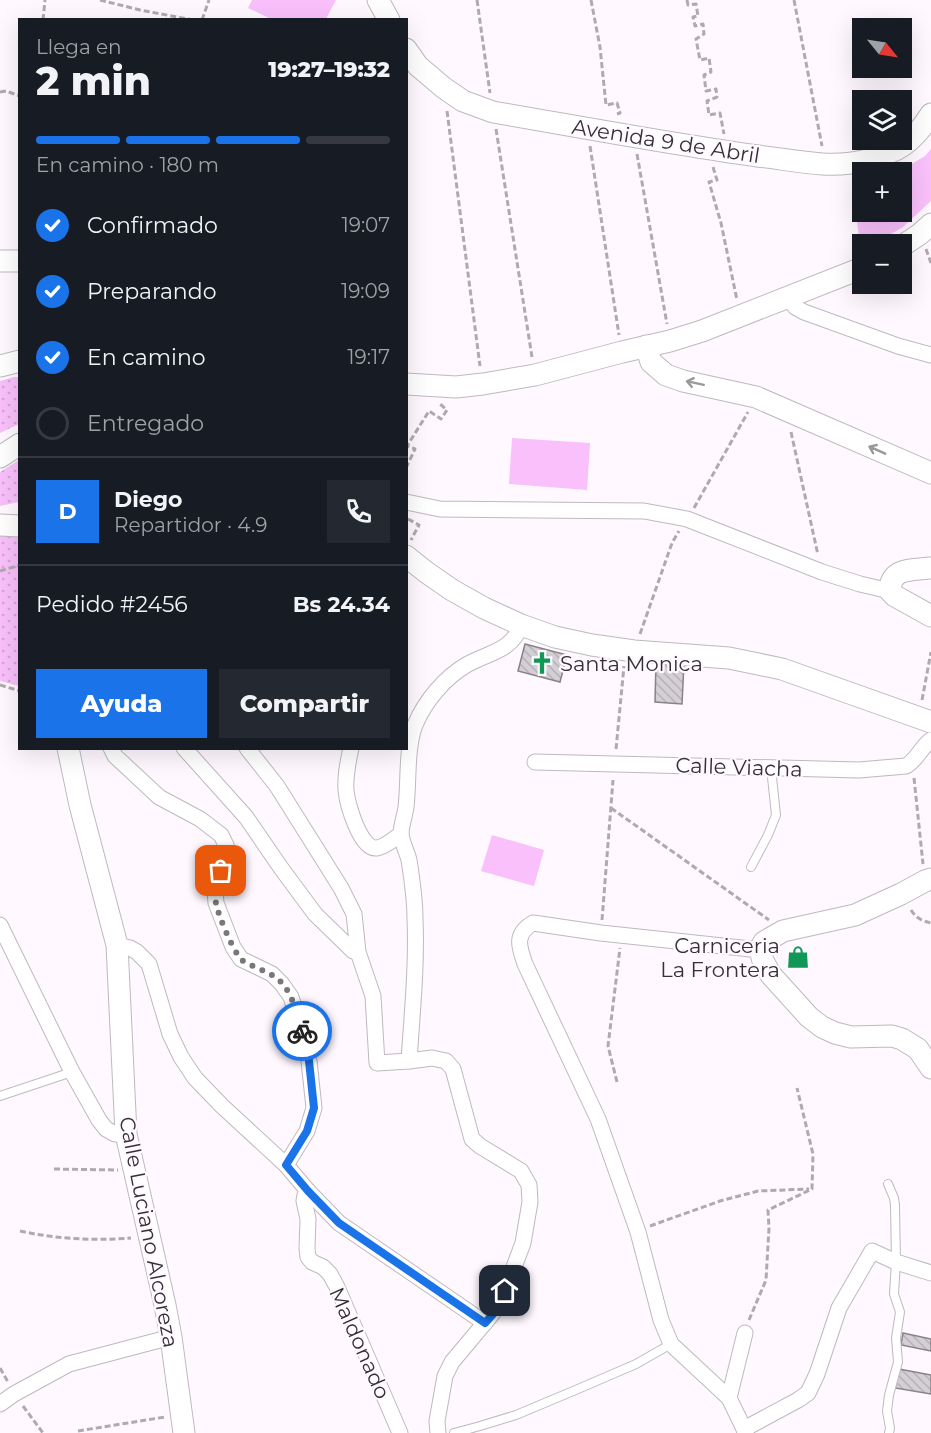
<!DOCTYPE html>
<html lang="es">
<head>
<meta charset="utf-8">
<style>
  :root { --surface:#171b24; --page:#242831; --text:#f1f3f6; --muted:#9ea1a6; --line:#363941; --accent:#1a73e8 }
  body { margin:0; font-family:Montserrat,sans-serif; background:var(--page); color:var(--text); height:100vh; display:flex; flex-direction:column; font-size:22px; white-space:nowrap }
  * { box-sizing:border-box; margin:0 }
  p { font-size:20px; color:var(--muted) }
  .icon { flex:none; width:33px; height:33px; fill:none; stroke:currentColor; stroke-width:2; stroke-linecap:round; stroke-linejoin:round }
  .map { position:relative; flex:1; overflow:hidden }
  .drawer { position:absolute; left:18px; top:18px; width:390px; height:732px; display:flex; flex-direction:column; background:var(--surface); border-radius:0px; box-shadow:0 6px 24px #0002 }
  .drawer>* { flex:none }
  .needle { width:39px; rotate:120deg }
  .buttons { position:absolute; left:852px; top:18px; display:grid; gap:12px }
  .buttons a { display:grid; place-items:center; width:60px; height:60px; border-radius:0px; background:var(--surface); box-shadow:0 6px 24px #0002; font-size:30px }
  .pin { position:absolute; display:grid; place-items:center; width:51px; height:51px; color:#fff; margin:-26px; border-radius:12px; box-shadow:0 3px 9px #0006 }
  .courier { position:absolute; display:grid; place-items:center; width:60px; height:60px; margin:-30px; border:4px solid #1a73e8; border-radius:50%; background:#fff; color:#222; box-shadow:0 2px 8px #0007 }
  .overview em { font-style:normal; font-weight:800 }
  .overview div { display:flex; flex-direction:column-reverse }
  .overview { display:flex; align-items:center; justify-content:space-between; height:102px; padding:0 18px }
  h1 { font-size:39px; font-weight:800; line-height:45px }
  .bar { display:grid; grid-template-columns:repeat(4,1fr); gap:9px 6px; align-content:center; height:72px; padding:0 18px }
  .bar i { height:8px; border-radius:4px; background:var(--line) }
  .bar .current { background:var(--accent) }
  .bar p { grid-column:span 4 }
  .line { display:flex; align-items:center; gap:15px; padding:0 18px; border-top:2px solid var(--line) }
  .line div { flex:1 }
  .round { display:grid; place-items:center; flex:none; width:63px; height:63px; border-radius:0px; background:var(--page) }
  ol { padding:0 18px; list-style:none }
  li { display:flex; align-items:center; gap:18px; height:66px }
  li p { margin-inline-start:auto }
  li .icon { padding:6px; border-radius:50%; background:var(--accent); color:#fff; stroke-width:4 }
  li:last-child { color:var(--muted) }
  li i { width:33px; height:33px; border:3px solid var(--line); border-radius:50% }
  .primary-button { display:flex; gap:12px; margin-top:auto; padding:12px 18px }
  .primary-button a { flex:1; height:69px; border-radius:0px; background:var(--accent); color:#fff; font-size:24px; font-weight:800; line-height:69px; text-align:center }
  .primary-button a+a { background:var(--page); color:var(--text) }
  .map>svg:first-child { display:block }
</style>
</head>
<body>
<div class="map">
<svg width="931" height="1433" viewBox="0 0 931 1433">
  <defs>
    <pattern id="park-dots" width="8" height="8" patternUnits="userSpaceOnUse" patternTransform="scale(1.5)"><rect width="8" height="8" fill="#f9c0fb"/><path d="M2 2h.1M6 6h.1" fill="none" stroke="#d6a5d8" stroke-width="1.8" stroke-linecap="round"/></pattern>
    <pattern id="building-back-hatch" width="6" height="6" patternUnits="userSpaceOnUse" patternTransform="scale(1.5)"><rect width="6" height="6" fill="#d4cfd4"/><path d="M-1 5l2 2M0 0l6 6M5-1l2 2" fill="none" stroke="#b6b2b7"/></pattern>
  </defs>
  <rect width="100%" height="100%" fill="#fff9ff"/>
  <g fill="#f9c0fb">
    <path d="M252,0H336L326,19H271L248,8Z"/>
    <path d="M931,149V201L903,227L874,244H862V252L861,253L852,183L862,181V212H902V172H898L925,156Z"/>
    <path d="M512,438L590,443L587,490L509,484Z"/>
    <path d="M492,835L544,850L534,886L481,871Z"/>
  </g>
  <g fill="url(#park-dots)">
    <path d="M14,377H19V424L0,433V381Z"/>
    <path d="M19,460V502L0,506V472Z"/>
    <path d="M19,522V686L0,681V525Z"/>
  </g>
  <g fill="url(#building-back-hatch)" stroke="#888389" stroke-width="1.5">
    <path d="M525,644L567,655L560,682L518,671Z"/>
    <path d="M656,662L684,663L682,704L655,702Z"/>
    <path d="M903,1333L931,1339V1351L901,1345Z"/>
    <path d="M899,1369L931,1375V1394L895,1388Z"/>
  </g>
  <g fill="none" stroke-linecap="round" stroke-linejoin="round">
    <g stroke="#beb9be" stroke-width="10">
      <g id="lane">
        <path d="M751,867L768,835L776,815L771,768"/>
        <path d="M0,1096L72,1072"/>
        <path d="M888,1184L894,1198L895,1205L896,1262L894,1294L900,1312L896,1338L898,1362L889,1395L887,1411L890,1428L889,1433"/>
        <path d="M454,1433L480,1426L516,1415L578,1389L636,1364L671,1344"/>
      </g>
    </g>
    <g stroke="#beb9be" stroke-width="17">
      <g id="street">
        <path d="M788,297L795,307L804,312L898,346L931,355"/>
        <path d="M406,502L440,509L644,511L687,519L822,572L860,584L890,591"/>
        <path d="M111,748L115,756L159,797L200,819L221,835L226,845L225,858L215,890L216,903L233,947L241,959L272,974L282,984L291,997L300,1025L309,1061L314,1108L307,1131L286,1165"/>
        <path d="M184,748L246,817L281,868L315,914L353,951L358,952"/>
        <path d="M247,748L277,786L341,888L354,914L358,952L373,996L377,1063L409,1061"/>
        <path d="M351,748C348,762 345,776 346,790C347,803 360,850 377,848C385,847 395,838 401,834"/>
        <path d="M535,762L859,770L906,766C917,760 921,747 931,740"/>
        <path d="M0,925L72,1072L99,1120L106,1129L115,1134H126"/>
        <path d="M117,945L130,948L137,952L149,964L170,1034L181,1057L195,1078L222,1106L286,1165L308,1191L339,1223L485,1323"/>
        <path d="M308,1191L305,1195L304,1201L308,1219L307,1249L308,1257L312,1262L323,1267L330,1274L337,1287L400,1433"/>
        <path d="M729,1398L745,1333"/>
        <path d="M0,1404L14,1394L69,1364L171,1337"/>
        <path d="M744,1429L798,1400L808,1393L817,1374L839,1308L872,1251L896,1262L931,1273"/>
        <path d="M438,1433L437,1421L445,1376L452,1362L493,1313L505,1291L523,1243L530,1202L529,1185L521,1171L480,1146L472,1139L453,1069L446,1061L432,1058L409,1061C412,1014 417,966 415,919C415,900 412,879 409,860C407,852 402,843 401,834C401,826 405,815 406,807C409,783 406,748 415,725C425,701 445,677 468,664C490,652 512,651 521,625"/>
        <path d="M746,1433L729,1398L671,1344L661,1320L638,1232L598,1119L525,964C519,947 514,934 533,923L601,933L760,950"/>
      </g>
    </g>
    <g stroke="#beb9be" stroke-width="23">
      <g id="secondary">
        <path d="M378,0L389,20"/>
        <path d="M406,49L418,66L444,88L463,101L493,112C581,127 670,144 758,156C793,160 828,169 863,161C897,153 912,144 931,114"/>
        <path d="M902,246L920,234L931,224"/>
        <path d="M0,261H20"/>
        <path d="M646,346L651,362L666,375L683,381L756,397L931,473"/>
        <path d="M0,366L20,361"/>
        <path d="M406,384L456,387L483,384L535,375L622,352L670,341L702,331L862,268"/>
        <path d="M0,457L20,444"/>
        <path d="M0,525L20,526"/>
        <path d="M406,556L426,572L452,590L484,608L521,625L555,637L592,645L634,651L729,658L782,669L931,722"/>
        <path d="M931,568C913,570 890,567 890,591L895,596L931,616"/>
        <path d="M68,748L80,805L117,945L126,1134L165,1305L171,1337L184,1433"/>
        <path d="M931,879L925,881L901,894L855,915L783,931L764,942L761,947L760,950L763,961L771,975L809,1017L822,1027L835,1033L851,1037L892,1036L902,1039L918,1049L931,1068"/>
      </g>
    </g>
    <g stroke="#aeaaae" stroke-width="3" stroke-dasharray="6 3" stroke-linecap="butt">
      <path d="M100,0L140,10L193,20"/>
      <path d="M477,0L490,93"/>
      <path d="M591,0L600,47L606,105L617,103L620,113L617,114"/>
      <path d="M687,0L688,5L696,4L698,16L693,17L695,26L703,24L704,34L696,39L700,60L709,58L711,72L704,75L706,91L716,89L717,97L707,101L709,115L720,113L724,134"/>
      <path d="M794,0L822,146"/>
      <path d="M43,20L45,0"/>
      <path d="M202,20L209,0"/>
      <path d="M0,92L6,91L20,96"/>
      <path d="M447,111L480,366"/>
      <path d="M496,129L532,357"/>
      <path d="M590,146L619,335"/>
      <path d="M637,154L667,324"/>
      <path d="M713,167L717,180L709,182L721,223L737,300"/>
      <path d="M926,249L931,263"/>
      <path d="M791,432L818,555"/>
      <path d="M406,468L415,449L407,446L429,411L441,419L447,410L440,404"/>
      <path d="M694,508L748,412"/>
      <path d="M408,519L419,525L411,540"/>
      <path d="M0,571L20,565"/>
      <path d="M640,634L672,543L679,531"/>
      <path d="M0,685L20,691"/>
      <path d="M922,700L931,652"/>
      <path d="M616,749L624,666"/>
      <path d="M914,778L923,864"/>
      <path d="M611,808L769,920"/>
      <path d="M911,910C916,918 922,921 931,923"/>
      <path d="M602,920L613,780"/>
      <path d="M617,1082L608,1046L620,948"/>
      <path d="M54,1169L118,1170"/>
      <path d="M650,1226L720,1201L758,1191L809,1189"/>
      <path d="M20,1231C56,1239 94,1241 131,1238"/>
      <path d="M749,1320L766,1280L769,1228L768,1210L812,1189L813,1154L797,1088"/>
      <path d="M0,1368L8,1382"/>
      <path d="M23,1406L43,1433"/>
      <path d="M78,1431L165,1417"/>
    </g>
    <use href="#lane" stroke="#fff" stroke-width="8"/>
    <use href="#street" stroke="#fff" stroke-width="15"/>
    <use href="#secondary" stroke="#fff" stroke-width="21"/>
  </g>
  <defs><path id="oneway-shaft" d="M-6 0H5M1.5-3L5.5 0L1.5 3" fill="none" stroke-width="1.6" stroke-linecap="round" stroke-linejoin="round" transform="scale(1.5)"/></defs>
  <g stroke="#99989a">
    <use href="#oneway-shaft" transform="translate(695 383) rotate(-168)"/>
    <use href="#oneway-shaft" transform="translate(877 450) rotate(-156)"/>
  </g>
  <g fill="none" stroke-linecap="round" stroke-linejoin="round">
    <path stroke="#7a777b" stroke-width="6" stroke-dasharray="0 10.8" d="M221,871C217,881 213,892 216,903C218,915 234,954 243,961C257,969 272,972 283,984C293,997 298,1015 302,1031"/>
    <path stroke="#1a73e8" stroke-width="8" d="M302,1031L309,1061L314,1108L307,1131L286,1165L308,1191L339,1223L485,1323L494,1313L505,1291"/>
  </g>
  <defs>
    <g id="church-bare" transform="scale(1.8)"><path d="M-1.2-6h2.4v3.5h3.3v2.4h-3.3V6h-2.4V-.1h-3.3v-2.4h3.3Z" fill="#119857" stroke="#fff9ff" stroke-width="2.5" paint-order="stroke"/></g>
    <g id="shop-bare" transform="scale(1.8)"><path d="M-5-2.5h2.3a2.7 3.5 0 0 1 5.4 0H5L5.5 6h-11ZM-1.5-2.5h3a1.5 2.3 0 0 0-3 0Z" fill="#119857" stroke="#fff9ff" stroke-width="2.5" paint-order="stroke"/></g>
  </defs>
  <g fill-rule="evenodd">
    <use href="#church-bare" x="542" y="663"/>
    <use href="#shop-bare" x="798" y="957"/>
  </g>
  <g text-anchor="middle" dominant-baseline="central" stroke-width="4.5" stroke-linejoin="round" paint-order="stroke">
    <g font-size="21" fill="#333134" stroke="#fff9ff">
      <text transform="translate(666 141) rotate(9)">Avenida 9 de Abril</text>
      <text transform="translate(739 767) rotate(2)">Calle Viacha</text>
      <text transform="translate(149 1232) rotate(79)">Calle Luciano Alcoreza</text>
      <text transform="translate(360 1343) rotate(66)">Maldonado</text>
    </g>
    <g font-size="21" fill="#333134" stroke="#fff9ff" text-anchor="start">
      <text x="560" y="663">Santa Monica</text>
      <text x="780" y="945" text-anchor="end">Carniceria<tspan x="780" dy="24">La Frontera</tspan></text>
    </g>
  </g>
</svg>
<div class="buttons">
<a><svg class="needle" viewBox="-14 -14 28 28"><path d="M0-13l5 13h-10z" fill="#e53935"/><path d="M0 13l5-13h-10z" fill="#9ea1a6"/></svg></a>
<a><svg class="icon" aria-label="layers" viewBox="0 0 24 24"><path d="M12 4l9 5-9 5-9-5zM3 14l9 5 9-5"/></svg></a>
<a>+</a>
<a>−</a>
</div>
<div class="pin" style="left:221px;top:871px;background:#ea580c"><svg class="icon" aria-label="bag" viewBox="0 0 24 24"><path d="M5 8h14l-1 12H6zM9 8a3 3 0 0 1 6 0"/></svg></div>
<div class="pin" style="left:505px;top:1291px;background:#1f2937"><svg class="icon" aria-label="home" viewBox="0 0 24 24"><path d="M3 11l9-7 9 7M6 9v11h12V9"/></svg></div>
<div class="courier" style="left:302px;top:1031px"><svg class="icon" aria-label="bike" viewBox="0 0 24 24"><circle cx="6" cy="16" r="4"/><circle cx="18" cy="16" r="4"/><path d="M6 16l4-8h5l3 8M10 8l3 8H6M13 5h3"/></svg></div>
<section class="drawer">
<div class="overview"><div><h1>2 min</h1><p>Llega en</p></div><em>19:27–19:32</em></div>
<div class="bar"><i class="current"></i><i class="current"></i><i class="current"></i><i></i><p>En camino · 180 m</p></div>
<ol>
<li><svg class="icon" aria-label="check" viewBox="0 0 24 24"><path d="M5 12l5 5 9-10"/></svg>Confirmado<p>19:07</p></li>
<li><svg class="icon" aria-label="check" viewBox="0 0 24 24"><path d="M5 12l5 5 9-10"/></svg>Preparando<p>19:09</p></li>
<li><svg class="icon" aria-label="check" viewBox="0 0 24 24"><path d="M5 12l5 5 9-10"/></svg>En camino<p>19:17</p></li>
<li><i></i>Entregado</li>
</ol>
<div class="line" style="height:108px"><b class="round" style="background:var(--accent);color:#fff">D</b><div><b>Diego</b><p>Repartidor · 4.9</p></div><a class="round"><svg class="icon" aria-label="phone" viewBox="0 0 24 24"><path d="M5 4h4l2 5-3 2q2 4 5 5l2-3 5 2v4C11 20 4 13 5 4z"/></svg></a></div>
<div class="line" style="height:78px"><div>Pedido #2456</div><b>Bs 24.34</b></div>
<div class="primary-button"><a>Ayuda</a><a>Compartir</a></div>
</section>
</div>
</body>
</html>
